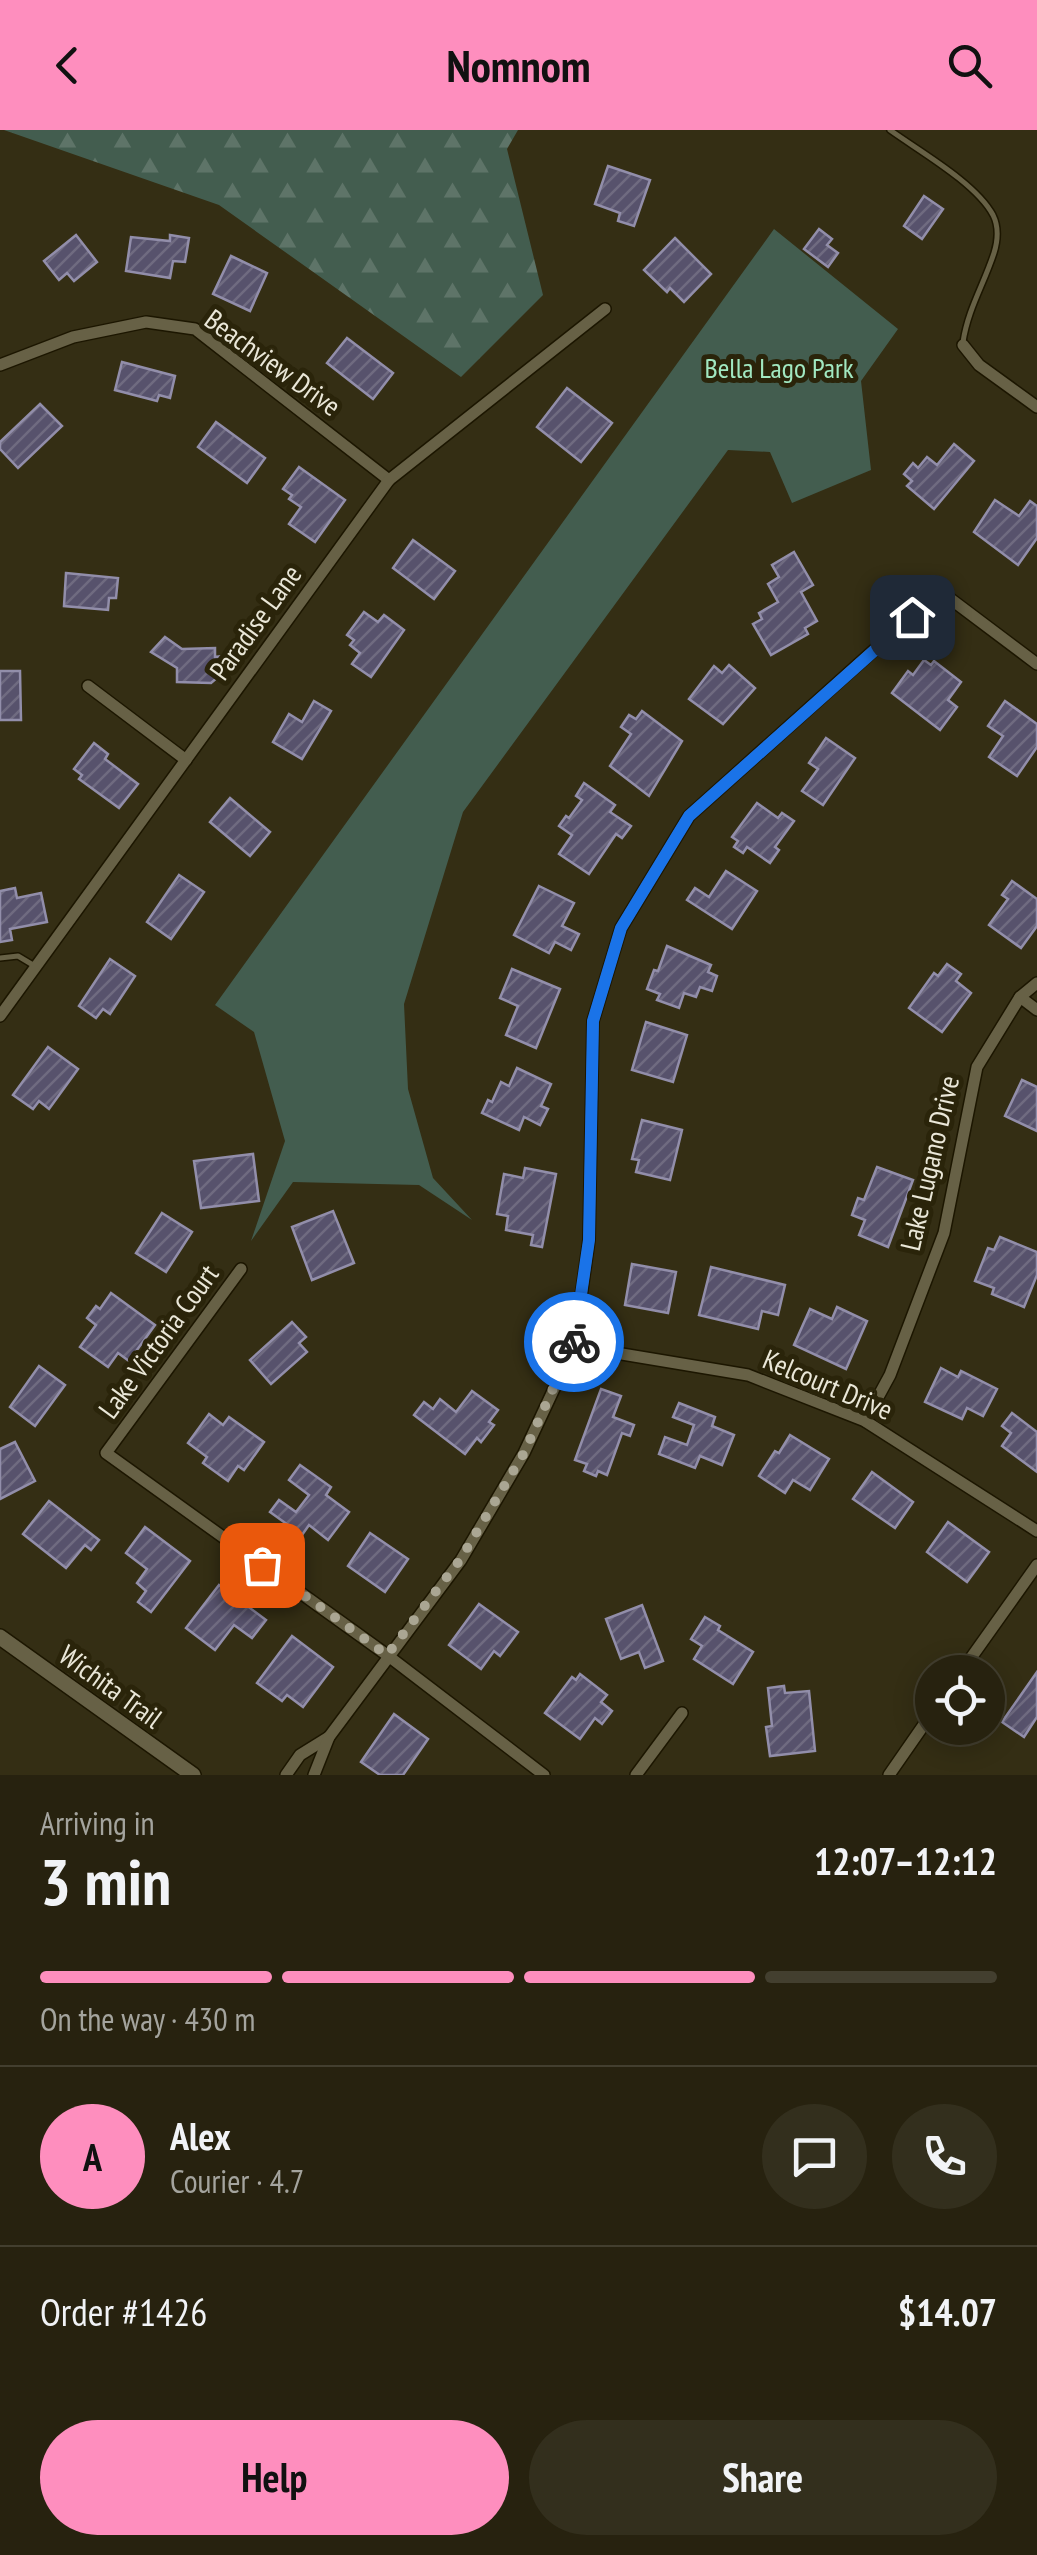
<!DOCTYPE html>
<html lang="en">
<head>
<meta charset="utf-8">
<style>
  :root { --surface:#27220f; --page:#332f1d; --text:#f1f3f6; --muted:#a4a49e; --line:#433f2f; --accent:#fe8ebe }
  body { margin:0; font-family:"PT Sans Narrow",sans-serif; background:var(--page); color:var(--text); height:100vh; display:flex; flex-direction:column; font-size:38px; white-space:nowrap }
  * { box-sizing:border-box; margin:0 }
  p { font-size:32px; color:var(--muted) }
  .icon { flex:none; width:55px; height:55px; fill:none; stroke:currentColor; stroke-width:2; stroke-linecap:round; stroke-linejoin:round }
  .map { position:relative; height:1645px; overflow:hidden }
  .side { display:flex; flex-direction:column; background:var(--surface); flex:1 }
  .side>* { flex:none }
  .fabs { position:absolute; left:915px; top:1525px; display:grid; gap:20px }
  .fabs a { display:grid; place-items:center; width:90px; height:90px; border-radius:50%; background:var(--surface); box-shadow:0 5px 25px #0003,0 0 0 2px var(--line); font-size:50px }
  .pin { position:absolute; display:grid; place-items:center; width:85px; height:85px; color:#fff; margin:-42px; border-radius:20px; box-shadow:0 5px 15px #0006 }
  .courier { position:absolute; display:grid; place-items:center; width:100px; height:100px; margin:-50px; border:8px solid #1a73e8; border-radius:50%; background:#fff; color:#222; box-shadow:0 2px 12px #0007 }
  .head em { font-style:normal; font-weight:600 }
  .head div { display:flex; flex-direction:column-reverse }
  .head { display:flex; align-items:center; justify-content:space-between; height:170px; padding:0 40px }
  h1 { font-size:65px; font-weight:600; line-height:75px }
  .bar { display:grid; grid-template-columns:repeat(4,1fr); gap:15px 10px; align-content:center; height:120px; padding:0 40px }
  .bar i { height:12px; border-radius:8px; background:var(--line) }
  .bar .current { background:var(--accent) }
  .bar p { grid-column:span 4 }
  .line { display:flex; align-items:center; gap:25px; padding:0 40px; border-top:2px solid var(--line) }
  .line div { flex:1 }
  .round { display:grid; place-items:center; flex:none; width:105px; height:105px; border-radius:52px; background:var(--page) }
  .cta { display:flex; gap:20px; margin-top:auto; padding:20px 40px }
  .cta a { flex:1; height:115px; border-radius:60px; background:var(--accent); color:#111; font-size:40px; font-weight:600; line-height:115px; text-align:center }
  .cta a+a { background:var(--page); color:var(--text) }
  header { display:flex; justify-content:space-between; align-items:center; height:130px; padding:0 40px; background:var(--accent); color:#111; font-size:45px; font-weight:600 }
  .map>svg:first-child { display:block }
</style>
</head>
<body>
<header><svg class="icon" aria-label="back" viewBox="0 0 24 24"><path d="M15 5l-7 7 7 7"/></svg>Nomnom<svg class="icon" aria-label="search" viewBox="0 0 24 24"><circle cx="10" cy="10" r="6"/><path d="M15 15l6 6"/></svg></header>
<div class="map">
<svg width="1037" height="1645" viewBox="0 0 1037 1645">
  <defs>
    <pattern id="forest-firs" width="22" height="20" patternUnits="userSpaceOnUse" patternTransform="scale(2.5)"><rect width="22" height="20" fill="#435d4f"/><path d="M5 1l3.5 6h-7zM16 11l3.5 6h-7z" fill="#5e7468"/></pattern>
    <pattern id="building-hatch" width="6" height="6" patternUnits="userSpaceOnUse" patternTransform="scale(2.5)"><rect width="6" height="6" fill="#57526c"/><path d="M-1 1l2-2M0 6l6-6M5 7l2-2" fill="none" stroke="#6f6b80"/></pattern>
  </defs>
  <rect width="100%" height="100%" fill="#342e14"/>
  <path fill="url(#forest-firs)" d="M4,0H518L507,19L543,165L461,247L219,75Z"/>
  <path fill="#435d4f" d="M774,99L898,199L861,251L871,340L792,373L770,322L728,320L463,682L404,874L408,959L433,1048L472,1090L419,1055L293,1052L251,1111L285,1011L254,902L215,875Z"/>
  <g fill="url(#building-hatch)" stroke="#928eaa" stroke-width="2.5">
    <path d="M608,36L650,50L634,96L618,91L620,83L595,74Z"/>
    <path d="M924,66L943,79L922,109L904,96Z"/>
    <path d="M819,99L832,109L827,115L838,123L828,137L804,119Z"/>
    <path d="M76,105L97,132L74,151L67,143L59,150L44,131Z"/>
    <path d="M170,105L189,108L185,132L173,131L170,148L126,141L131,107L170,111Z"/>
    <path d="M675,108L711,144L684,172L670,158L667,162L644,140Z"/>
    <path d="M231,126L267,143L250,181L213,164Z"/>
    <path d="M347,208L393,243L373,269L327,233Z"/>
    <path d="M122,232L175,246L170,268L159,265L157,271L115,260Z"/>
    <path d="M567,258L612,293L581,332L537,297Z"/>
    <path d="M40,274L62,296L18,338L0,319V312Z"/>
    <path d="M216,292L265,328L247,353L198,317Z"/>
    <path d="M954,314L974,331L934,379L907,356L912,351L904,344L913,333L918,338L927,327L937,335Z"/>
    <path d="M299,337L345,370L315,412L289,394L301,377L289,369L292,365L283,359Z"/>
    <path d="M995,370L1019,386L1030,371L1037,376V408L1018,435L974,402Z"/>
    <path d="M413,410L455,441L434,469L393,438Z"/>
    <path d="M794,422L813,455L801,462L817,491L805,498L808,504L771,525L753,494L762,489L759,483L778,472L768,454L779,447L772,435Z"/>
    <path d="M66,443L118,448L116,468H109L108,480L64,476Z"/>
    <path d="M364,482L378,492L384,485L404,500L371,547L352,534L360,523L350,515L354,510L347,505Z"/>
    <path d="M165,507L182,519L215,518V527L223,526L224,542L211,553L177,552V538L151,522Z"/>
    <path d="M924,530L931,535L934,531L961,552L948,570L957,577L940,600L892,563L908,541L913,545Z"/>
    <path d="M729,535L755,558L723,594L689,569L714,536L722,543Z"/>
    <path d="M0,541H20L21,590H0Z"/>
    <path d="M314,571L331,581L302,629L273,612L289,584L302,592Z"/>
    <path d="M1005,571L1037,594V617L1017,646L989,627L1003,606L988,596Z"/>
    <path d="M642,581L682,611L649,666L610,636L631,604L621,597L629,585L636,589Z"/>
    <path d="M826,608L855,628L823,675L802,661L818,639L809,633Z"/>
    <path d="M94,613L108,624L105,629L138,654L119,678L79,649L82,645L74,639Z"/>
    <path d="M584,653L615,675L610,682L631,696L622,708L616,704L589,744L559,724L572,705L559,696L566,686L569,688L582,670L576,666Z"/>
    <path d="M230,668L270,702L250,726L210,692Z"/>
    <path d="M757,673L778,688L782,683L794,691L775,717L779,720L770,733L747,717L743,723L734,717L738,711L732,707Z"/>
    <path d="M726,741L757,761L732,799L687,770L695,758L709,767Z"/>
    <path d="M179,745L204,762L171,809L147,792Z"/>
    <path d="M1012,751L1037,769V796L1021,818L989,795L1008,769L1002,765Z"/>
    <path d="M539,756L574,773L562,796L579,804L571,820L555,812L549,823L514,805Z"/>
    <path d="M15,758L17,768L41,763L47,792L10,799L12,810L0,812V761Z"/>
    <path d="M667,816L711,835L708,842L717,846L712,861L700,857L696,867L684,863L679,878L657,870L660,864L647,859L654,840L658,841Z"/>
    <path d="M110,829L135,846L110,884L103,879L96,888L79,876Z"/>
    <path d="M947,834L961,844L956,851L971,863L942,902L909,878L934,843L938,846Z"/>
    <path d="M512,839L560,859L536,918L506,905L518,876L500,868Z"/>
    <path d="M646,892L687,905L673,952L632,940Z"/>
    <path d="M48,917L78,939L49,979L39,971L33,979L13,965Z"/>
    <path d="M517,938L551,954L541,976L548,979L540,995L524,987L519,1000L482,983L488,970L492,972L501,952L509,956Z"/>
    <path d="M1022,950L1037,957V1001L1005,986Z"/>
    <path d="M642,990L682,1000L670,1050L636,1042L639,1030L632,1029Z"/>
    <path d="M253,1024L259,1071L201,1078L194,1031Z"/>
    <path d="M877,1037L913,1050L888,1117L859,1105L865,1090L852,1085L858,1068L864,1070Z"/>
    <path d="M525,1038L556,1044L542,1117L531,1115L533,1105L506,1100L508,1086L497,1084L504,1044L523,1048Z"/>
    <path d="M333,1081L354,1133L312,1150L292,1097Z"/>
    <path d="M162,1083L192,1102L166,1142L136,1123Z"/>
    <path d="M1000,1107L1037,1122V1145L1024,1177L992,1164L994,1158L975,1151L988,1118L994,1120Z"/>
    <path d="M632,1134L676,1142L668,1183L625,1175Z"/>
    <path d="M711,1137L785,1155L778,1185L762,1181L758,1199L699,1185Z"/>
    <path d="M111,1163L155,1195L129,1231L118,1223L108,1237L80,1217L96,1195L87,1188L96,1176L100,1179Z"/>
    <path d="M837,1177L867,1191L846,1239L794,1215L810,1179L832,1189Z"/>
    <path d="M292,1192L306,1207L299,1213L307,1222L271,1254L250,1230Z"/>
    <path d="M39,1236L65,1255L35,1296L10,1277Z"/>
    <path d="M941,1238L958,1247L961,1241L997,1259L983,1286L967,1278L962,1289L925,1272Z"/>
    <path d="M601,1259L621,1266L613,1287L634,1295L630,1306L622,1303L607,1345L598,1341L596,1346L584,1341L587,1334L575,1330Z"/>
    <path d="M472,1261L498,1280L489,1292L494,1295L481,1312L477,1308L465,1324L414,1285L424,1272L433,1279L440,1269L456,1282Z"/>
    <path d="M679,1273L715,1287L712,1296L734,1305L722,1335L700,1326L695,1338L659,1324L665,1307L687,1315L694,1295L673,1287Z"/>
    <path d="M1012,1283L1037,1302V1342L1002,1316L1011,1303L1002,1296Z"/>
    <path d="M209,1284L223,1295L229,1287L264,1312L244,1340L238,1336L228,1351L203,1333L207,1327L188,1313Z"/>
    <path d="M790,1305L829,1329L810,1360L793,1350L785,1363L759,1346L775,1321L779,1323Z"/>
    <path d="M15,1312L35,1351L0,1369V1319Z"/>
    <path d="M300,1335L331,1357L326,1365L349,1382L328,1410L309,1395L302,1405L270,1382L279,1370L296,1382L309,1365L289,1350Z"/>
    <path d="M872,1342L913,1372L895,1398L853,1369Z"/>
    <path d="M49,1371L99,1410L91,1420L85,1415L66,1438L23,1404Z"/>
    <path d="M948,1392L989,1422L967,1452L927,1422Z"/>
    <path d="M145,1397L190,1431L151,1482L138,1472L146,1461L137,1453L147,1439L126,1423Z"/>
    <path d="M370,1403L408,1429L385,1462L348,1436Z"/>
    <path d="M219,1455L266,1490L252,1508L234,1495L215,1520L186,1498Z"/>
    <path d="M479,1474L518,1502L500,1526L494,1521L481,1539L449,1515Z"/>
    <path d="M642,1475L663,1531L645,1538L639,1522L621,1529L606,1489Z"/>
    <path d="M705,1487L720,1496L718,1500L753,1522L733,1554L694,1529L702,1516L691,1509Z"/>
    <path d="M292,1506L333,1537L303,1577L287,1565L282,1571L257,1553Z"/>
    <path d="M1037,1542V1587L1024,1607L1002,1592Z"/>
    <path d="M580,1544L607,1565L601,1572L612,1581L602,1594L595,1588L580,1609L545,1583L572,1547L576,1550Z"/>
    <path d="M784,1556L785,1563L809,1561L815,1621L770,1626L766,1597L772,1596L768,1558Z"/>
    <path d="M394,1584L428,1609L403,1645H380L361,1632Z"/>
  </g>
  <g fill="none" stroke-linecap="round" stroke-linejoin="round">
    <g stroke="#1c1600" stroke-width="8">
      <g id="lane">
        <path d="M890,0C919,21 976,53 993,85C999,97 998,110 994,123C984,154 968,179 963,212"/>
        <path d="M0,828L18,826L33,835"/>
      </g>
    </g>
    <g stroke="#1c1600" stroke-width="14">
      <g id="street">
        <path d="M963,215L979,235L1037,277"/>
        <path d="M0,235L73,207L146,192L195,199L389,350"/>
        <path d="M88,556L186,630"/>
        <path d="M1020,867L1037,880"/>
        <path d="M0,886L389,350L605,179"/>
        <path d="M241,1139L106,1323L387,1525L544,1645"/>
        <path d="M574,1216L748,1245L865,1291L1037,1401"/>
        <path d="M865,1291L890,1245L944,1103L977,937L1020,867L1037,853"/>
        <path d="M961,1542L1037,1435"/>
        <path d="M286,1645L300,1625L329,1607"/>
        <path d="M314,1645L329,1607L461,1430L524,1323L574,1216L589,1110L593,891L621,798L689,686L940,461L1037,534"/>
        <path d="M636,1645L682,1583"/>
        <path d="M889,1645L932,1583"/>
      </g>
    </g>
    <g stroke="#1c1600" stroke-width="18">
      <path id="secondary" d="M0,1507L193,1645"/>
    </g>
    <use href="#lane" stroke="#676146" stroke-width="5"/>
    <use href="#street" stroke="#676146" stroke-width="11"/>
    <use href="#secondary" stroke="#676146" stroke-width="15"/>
  </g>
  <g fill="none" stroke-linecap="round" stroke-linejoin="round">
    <path stroke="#aaa693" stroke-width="10" stroke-dasharray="0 18" d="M262,1435L387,1525L460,1430L524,1323L574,1212"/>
    <path stroke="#1a73e8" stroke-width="12" d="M574,1212L589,1110L593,891L621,798L689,686L912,487"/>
  </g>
  <g text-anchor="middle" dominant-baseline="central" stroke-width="10" stroke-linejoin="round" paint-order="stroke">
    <g font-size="28" fill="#eae7d8" stroke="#2a240a">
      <text transform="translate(273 232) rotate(36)">Beachview Drive</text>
      <text transform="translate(255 492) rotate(-54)">Paradise Lane</text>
      <text transform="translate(929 1033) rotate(-77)">Lake Lugano Drive</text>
      <text transform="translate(158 1211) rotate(-54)">Lake Victoria Court</text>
      <text transform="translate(828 1254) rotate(23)">Kelcourt Drive</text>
      <text transform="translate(111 1556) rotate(36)">Wichita Trail</text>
    </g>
    <g font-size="28" fill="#a1e8c1" stroke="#2a240a">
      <text x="779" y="237">Bella Lago Park</text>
    </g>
  </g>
</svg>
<div class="fabs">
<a><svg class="icon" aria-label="locate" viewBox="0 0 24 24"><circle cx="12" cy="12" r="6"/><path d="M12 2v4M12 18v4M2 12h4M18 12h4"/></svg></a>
</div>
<div class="pin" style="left:262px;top:1435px;background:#ea580c"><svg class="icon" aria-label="bag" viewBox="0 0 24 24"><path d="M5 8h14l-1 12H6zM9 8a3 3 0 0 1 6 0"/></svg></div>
<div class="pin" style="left:912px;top:487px;background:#1f2937"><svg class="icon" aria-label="home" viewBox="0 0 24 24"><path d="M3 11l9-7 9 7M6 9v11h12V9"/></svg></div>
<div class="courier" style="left:574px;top:1212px"><svg class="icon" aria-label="bike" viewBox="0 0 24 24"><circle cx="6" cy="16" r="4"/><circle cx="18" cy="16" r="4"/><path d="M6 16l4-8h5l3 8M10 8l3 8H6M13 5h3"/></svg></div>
</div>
<section class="side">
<div class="head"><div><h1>3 min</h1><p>Arriving in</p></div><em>12:07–12:12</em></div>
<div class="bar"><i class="current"></i><i class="current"></i><i class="current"></i><i></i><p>On the way · 430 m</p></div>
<div class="line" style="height:180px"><b class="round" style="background:var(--accent);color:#111">A</b><div><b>Alex</b><p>Courier · 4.7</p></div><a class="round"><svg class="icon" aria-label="chat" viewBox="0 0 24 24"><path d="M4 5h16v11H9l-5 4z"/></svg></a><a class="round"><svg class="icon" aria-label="phone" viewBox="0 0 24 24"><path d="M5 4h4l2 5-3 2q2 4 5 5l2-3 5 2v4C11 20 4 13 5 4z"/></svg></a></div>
<div class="line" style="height:130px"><div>Order #1426</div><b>$14.07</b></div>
<div class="cta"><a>Help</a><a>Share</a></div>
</section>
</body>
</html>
